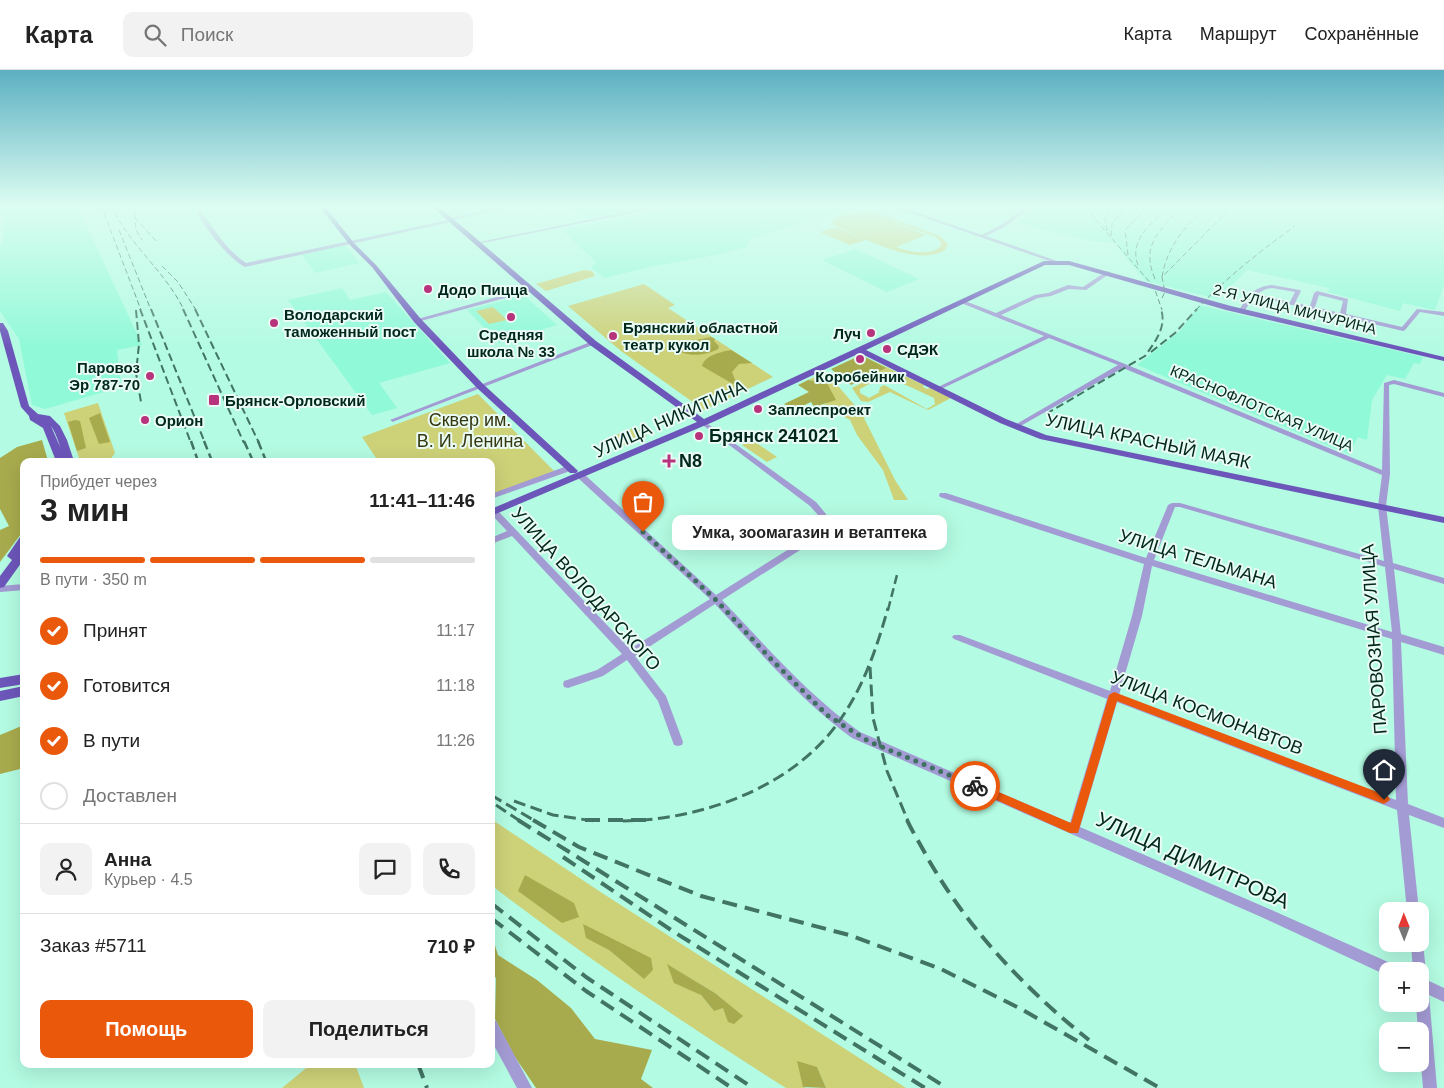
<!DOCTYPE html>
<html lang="ru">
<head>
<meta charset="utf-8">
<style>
  :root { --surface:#fff; --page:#f2f2f2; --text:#222; --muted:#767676; --line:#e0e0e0; --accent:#ea580c }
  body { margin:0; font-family:Helvetica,sans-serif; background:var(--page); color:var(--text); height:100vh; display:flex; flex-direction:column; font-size:19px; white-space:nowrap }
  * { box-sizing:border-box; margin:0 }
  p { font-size:16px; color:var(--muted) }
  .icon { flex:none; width:28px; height:28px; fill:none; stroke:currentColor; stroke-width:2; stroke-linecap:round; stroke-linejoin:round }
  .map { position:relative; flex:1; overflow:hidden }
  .drawer { position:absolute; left:20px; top:388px; width:475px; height:610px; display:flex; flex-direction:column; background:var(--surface); border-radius:10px; box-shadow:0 5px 20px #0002 }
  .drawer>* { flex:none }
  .needle { width:32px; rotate:359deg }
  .controls { position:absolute; left:1379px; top:832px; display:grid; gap:10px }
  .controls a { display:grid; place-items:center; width:50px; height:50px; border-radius:10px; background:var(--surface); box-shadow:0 5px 20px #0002; font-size:25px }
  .pin { position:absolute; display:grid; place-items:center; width:42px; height:42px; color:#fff; margin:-51px -21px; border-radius:50% 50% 50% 0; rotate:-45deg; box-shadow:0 0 5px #0007 }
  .pin .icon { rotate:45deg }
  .courier { position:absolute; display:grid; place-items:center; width:50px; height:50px; margin:-25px; border:4px solid #ea580c; border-radius:50%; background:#fff; color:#222; box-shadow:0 1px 6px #0007 }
  .bubble { position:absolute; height:35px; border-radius:10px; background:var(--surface); box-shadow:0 5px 20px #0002; font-size:16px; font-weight:700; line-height:35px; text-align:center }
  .summary em { font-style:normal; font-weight:700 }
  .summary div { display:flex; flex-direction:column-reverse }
  .summary { display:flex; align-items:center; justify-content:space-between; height:85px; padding:0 20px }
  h1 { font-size:32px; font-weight:700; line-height:38px }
  .bar { display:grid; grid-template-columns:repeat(4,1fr); gap:8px 5px; align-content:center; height:60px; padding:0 20px }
  .bar i { height:6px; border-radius:4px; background:var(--line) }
  .bar .on { background:var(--accent) }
  .bar p { grid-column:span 4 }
  .line { display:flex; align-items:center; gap:12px; padding:0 20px; border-top:1px solid var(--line) }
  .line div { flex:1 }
  .round { display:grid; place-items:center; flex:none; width:52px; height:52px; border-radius:10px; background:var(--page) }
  ol { padding:0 20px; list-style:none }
  li { display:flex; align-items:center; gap:15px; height:55px }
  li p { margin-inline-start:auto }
  li .icon { padding:5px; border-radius:50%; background:var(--accent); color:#fff; stroke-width:4 }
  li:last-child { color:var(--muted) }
  li i { width:28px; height:28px; border:2px solid var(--line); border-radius:50% }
  .cta { display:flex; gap:10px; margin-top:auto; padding:10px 20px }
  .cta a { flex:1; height:58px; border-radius:10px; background:var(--accent); color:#fff; font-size:20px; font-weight:700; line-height:58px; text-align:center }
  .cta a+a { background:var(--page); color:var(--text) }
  header { display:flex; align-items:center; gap:30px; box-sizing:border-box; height:70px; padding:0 25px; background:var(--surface); border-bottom:1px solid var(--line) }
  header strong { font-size:24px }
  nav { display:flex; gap:28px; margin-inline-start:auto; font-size:18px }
  .search { width:350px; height:45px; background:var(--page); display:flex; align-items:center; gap:12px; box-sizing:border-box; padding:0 18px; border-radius:10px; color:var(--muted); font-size:19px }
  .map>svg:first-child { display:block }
</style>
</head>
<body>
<header>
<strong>Карта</strong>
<div class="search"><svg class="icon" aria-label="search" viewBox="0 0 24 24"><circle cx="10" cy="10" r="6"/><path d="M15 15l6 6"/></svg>Поиск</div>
<nav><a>Карта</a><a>Маршрут</a><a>Сохранённые</a></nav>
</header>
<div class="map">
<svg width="1444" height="1018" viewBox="0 0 1444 1018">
  <rect width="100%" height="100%" fill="#b3fbe2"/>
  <g fill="#90f9d7">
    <path d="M4,135H77L142,275L117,280L121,317L45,339L32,335L19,269L0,241V177L3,172Z"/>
    <path d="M564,135H660L590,149Z"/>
    <path d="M683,135H868L771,162L750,169L746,177L716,185L654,196L605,208L591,198L596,192L562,160Z"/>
    <path d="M1038,135H1444V215L1435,240L1403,233L1400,241L1328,222L1329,218L1247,200L1218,229L1145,211L1114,173L1091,171L1017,153Z"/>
    <path d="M344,175L360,193L315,203L301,184Z"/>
    <path d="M856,179L919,209L887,222L822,190Z"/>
    <path d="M342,218L350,230L386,222L450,293L379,313L397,338L372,345L288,230Z"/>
    <path d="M524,225L557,255L499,273L467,240Z"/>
    <path d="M1199,235L1423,287L1420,294L1414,293L1405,309L1387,305L1372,330L1367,370L1358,367L1349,384L1137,295L1180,261Z"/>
  </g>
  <g fill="#cdd178" fill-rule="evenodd">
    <path d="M872,141L940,166L948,174L945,180C915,198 861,166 831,154L837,147L849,143ZM876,145L936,167L941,172L940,177C928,186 909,182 896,177L926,165Z"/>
    <path d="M836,157L866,170L850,175L820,162Z"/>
    <path d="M584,200L592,201L595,206L546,221L536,214Z"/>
    <path d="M644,214L675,235L668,238L773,307L704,340L621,281L568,236Z"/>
    <path d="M493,237L507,250L489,254L476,241Z"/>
    <path d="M861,285L924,315L923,317L927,319L930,318L951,328L928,340L890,322L868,332L861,331L852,318L877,305L874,303L885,298ZM882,307C901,312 915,319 934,328L935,334L927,339L884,315L879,318L881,319L878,321L880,322L869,328L860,323V319Z"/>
    <path d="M826,302L857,338H861L868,344L864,348L895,410L908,430H894L883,400L857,365L850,350L830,339L820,341L814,337L826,334V313L808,310Z"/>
    <path d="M478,324L555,402L491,428V391H370L376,388L362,367Z"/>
    <path d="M98,333L115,383L109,391H80L64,343Z"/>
    <path d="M636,357L647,366L616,378L606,369Z"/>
    <path d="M752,370L777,387L767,392L742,375Z"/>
    <path d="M491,749L602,823L906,1018H826L817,997L803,1017L807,1018H786C685,954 586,888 491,815ZM609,880L653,900L644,908ZM668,895L715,923L743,947L724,937L713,940L701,925Z"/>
    <path d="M311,994H355L364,1018H282Z"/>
  </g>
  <g fill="#a8ab4d">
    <path d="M711,267L715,269L714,271L719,276L718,279C701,288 681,287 667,273L677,274Z"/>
    <path d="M731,280L752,293L739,294L732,302L736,312L733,314L702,296C705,285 721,282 731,280Z"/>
    <path d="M861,285L886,298L851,315L831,299Z"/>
    <path d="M808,310L827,313L836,330L814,337L811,332L794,340L784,334L809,322L798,315Z"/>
    <path d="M100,343L110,372L99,374L89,348Z"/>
    <path d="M75,350L80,351L86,378L77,381L68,352Z"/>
    <path d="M42,370L48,391H24V460L0,492V460L9,456L0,439V388L17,377Z"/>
    <path d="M24,655V698L0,704V665Z"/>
    <path d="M525,805L574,833L579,847L562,853L518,821Z"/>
    <path d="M583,854L651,888L653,900L644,909L609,880L586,868Z"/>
    <path d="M491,863L498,885L537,910L571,938L595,969L652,980L641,1009L653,1018H536L515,987L495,949L496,908L491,903Z"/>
    <path d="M667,894L715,923L743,946L734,954L728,952L723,938L714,941L701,925L674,913Z"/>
    <path d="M797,991L817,997L826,1018L803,1017Z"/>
  </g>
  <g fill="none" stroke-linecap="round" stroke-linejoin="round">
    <g fill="#a39bd3" fill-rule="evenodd">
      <path d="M193,135H202L198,137C213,157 225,179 246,193L449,150L448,149L450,148L509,135H519L452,150L453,151L451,152L245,197C227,188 201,153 193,135Z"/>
      <path d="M537,135H542L544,138L540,139Z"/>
      <path d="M661,135H672L477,174L475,173Z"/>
      <path d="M888,135H896L982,165L1004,153L1028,135H1033L1008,155L986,166L1057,191L1052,192Z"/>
      <path d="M1107,201L1110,203L1109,204L1086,220L1069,219L1051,226L1038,228L1001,245L1125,294L1382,400L1384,313L1394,310L1444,323V327L1394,314L1389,315L1390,404L1386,436L1393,493L1444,508V514L1394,499L1401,564L1444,577V585L1401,572L1408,734L1444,748V758L1409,745L1419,841H1407L1397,740L1117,632L1080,757L1267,838L1397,896L1399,901H1388V906L1259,846L852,668C800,630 759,581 715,534L635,586L666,626L683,672L682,675L678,676L674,675L658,631L627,590L603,606L568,618L564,617L563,614L564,611L597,600L622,584L512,466L491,474V468L507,461L491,444V440H497L630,579L710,529L578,408L577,406L578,404H584L716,525L805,469L822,454L818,445L810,436L700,353L701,352H705L816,432L826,444L830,455L811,473L722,530C766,576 807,624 860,662L1070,753L1107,629L954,569L952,567L954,565H960L1110,621L1132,546L1144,494L940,427L939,425L940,423H946L1146,488L1168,435L1172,433H1180L1384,491L1378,436L1382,405L1123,298L1017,358H1013V356L1118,295L1049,268L939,320H935L934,319L1044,266L961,233V231H965L996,243L1035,225L1048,223L1068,215L1083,217ZM1175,437H1180L1385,497L1392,562L1154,490ZM1152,496L1392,569L1396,730L1119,625L1142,546Z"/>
      <path d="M1272,215L1300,220L1301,221L1295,233L1310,236L1314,223L1317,221L1348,229L1346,244L1402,257L1417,239L1444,242V246L1420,242L1405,260L1403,261L1254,226L1244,242H1240L1239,241C1248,225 1253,217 1272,215ZM1272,218L1295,222L1290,232L1257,224L1266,219ZM1319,225L1343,231L1340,243L1315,237Z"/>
      <path d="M529,218L532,220L531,221L417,252L414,250Z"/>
      <path d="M593,271L596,273L595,274L395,351L393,352L390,350Z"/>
      <path d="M567,396H573L574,398L573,400L491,429V424Z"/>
      <path d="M24,514V520L0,522V516Z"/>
      <path d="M1420,869L1423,874L1427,910L1444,918V932L1429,925L1437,1018H1423L1420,984V961H1418L1416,934H1420V901H1413L1411,874H1420Z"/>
      <path d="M491,949L496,951L532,1018H517L491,970Z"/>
    </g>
    <g fill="#6c56ba" fill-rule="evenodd">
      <path d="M318,135H324L354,173L376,195L420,248L483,314L576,399L578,401L576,403H570L477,318L414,252L372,197L350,175Z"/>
      <path d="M430,135H437L596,271L704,349L1044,191H1069L1231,236L1444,287V291L1226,240L1069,195H1045L866,280L1006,349L1046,365L1444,447V453L1040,369L1000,353L860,283L713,352L491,446V439L697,352L590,275Z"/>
      <path d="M0,253H3L8,261L29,336L38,344L50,346L60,356L67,370L74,391H56L43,358L30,350L29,346L21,337L0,261ZM51,356C56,363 58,371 61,379Z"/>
      <path d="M24,466V489L4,517L0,518V506L12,490L7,486L20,467Z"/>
      <path d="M24,604V614L0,618V608Z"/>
      <path d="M24,616V626L0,631V621Z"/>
    </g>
    <g stroke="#417464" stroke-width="1" stroke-dasharray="5.5 3" stroke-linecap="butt">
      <path d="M101,135L141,240"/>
      <path d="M111,135C129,175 165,201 184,240"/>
      <path d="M134,135L136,160L142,170"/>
      <path d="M1087,135L1094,148L1154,217L1162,240"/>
      <path d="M135,148L156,171"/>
      <path d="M119,160L151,240"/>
      <path d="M1107,161L1105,148L1111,135"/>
      <path d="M1111,166L1112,153L1128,135"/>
      <path d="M1128,185L1125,160L1150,135"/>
      <path d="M1138,195C1128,168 1154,152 1171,135"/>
      <path d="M162,196L178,212L196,240"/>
      <path d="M1162,207C1167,176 1185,157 1207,135"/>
      <path d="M1155,209C1142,178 1155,166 1175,143"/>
      <path d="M1162,228L1165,222L1162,207L1234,135"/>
      <path d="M1196,240C1226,208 1259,182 1295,156"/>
    </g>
    <g stroke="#417464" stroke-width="2" stroke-dasharray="8 4" stroke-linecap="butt">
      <path d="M140,239L191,373"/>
      <path d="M151,239L205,373"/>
      <path d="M183,239L244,373"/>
      <path d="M195,239L259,373"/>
      <path d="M136,240L139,274L136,303L141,332"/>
      <path d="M1151,282L1175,263L1197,239"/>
      <path d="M1046,344L1145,286C1155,272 1167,257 1161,239"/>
    </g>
    <g stroke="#417464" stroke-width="2.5" stroke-dasharray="9 4.5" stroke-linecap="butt">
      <path d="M191,371L198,391"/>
      <path d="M204,371L212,391"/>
      <path d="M244,371L253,391"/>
      <path d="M258,371L266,391"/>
      <path d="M888,540L898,501"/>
    </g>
    <g stroke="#417464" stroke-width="3" stroke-dasharray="12 5.5" stroke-linecap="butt">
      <path d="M870,597L873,648L887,701L908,751"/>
      <path d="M491,725L535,751"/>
      <path d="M514,731L553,745L594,751"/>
      <path d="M496,735L520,751"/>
      <path d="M623,751C702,750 794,717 840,650C864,616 877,577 888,538"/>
    </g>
    <g stroke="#417464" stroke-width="4" stroke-dasharray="15 8" stroke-linecap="butt">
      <path d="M518,750L947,1018"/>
      <path d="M533,750L579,777L701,826L849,865L941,899L1021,939L1160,1018"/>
      <path d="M585,750H648"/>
      <path d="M907,750C913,763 921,775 927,787C968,859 1025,919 1089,970"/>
      <path d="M563,787L674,862L925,1018"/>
      <path d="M491,833L586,907L753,1018"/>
      <path d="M491,848L586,921L732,1018"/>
      <path d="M418,994L427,1018"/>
    </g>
  </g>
  <linearGradient id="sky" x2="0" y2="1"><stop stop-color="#5cb0c2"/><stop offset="0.49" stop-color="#ddfdf2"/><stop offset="1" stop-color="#ddfdf2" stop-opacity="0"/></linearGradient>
  <rect width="1444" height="278" fill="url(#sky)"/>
  <path fill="#ea580c" d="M1114,622L1388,726L1390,730L1384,734L1117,631L1078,763H1070L972,719L970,716L975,712L1071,753L1109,625Z"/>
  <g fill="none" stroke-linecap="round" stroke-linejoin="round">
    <path stroke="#3f7161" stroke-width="5" stroke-dasharray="0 9" d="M643,462L716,530L770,588L827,645L868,671L975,716"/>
  </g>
  <g fill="#b7347d" stroke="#eafbf5" stroke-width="2">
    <circle cx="428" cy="219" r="5"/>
    <circle cx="511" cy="247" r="5"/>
    <circle cx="274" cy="253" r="5"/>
    <circle cx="871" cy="263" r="5"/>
    <circle cx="613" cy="266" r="5"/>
    <circle cx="887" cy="279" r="5"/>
    <circle cx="860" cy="289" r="5"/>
    <circle cx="150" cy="306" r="5"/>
    <rect x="208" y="324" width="12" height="12" rx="2.5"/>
    <circle cx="758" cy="339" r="5"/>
    <circle cx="145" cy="350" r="5"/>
    <circle cx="699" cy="366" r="5"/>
    <path d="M666.5 383.5h5v5h5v5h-5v5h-5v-5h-5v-5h5z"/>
  </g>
  <g text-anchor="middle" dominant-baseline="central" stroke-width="4" stroke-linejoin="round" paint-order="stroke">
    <g font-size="15" font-weight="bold" fill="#00271c" stroke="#eafbf5" text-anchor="start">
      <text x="438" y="219">Додо Пицца</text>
      <text x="284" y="244">Володарский<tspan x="284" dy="17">таможенный пост</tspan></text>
      <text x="623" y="257">Брянский областной<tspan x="623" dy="17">театр кукол</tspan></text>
      <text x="861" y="263" text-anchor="end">Луч</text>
      <text x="511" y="264" text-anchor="middle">Средняя<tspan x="511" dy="17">школа № 33</tspan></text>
      <text x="897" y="279">СДЭК</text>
      <text x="140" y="297" text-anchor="end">Паровоз<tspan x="140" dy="17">Эр 787-70</tspan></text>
      <text x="860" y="306" text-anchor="middle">Коробейник</text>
      <text x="225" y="330">Брянск-Орловский</text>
      <text x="768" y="339">Заплеспроект</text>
      <text x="155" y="350">Орион</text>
    </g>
    <g font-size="15" fill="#00271c" stroke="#eafbf5">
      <text transform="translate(1295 239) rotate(14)">2-Я УЛИЦА МИЧУРИНА</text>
      <text transform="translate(1262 338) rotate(23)">КРАСНОФЛОТСКАЯ УЛИЦА</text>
    </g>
    <g font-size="18" fill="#00271c" stroke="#eafbf5">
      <text transform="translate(670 349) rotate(-24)">УЛИЦА НИКИТИНА</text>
      <text transform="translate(1148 371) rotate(12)">УЛИЦА КРАСНЫЙ МАЯК</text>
      <text transform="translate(1198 489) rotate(17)">УЛИЦА ТЕЛЬМАНА</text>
      <text transform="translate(586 519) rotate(48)">УЛИЦА ВОЛОДАРСКОГО</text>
      <text transform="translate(1374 569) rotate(-94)">ПАРОВОЗНАЯ УЛИЦА</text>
      <text transform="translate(1207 643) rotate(21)">УЛИЦА КОСМОНАВТОВ</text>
    </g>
    <g font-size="18" fill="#36370f" stroke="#eafbf5">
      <text x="470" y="350">Сквер им.<tspan x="470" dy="21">В. И. Ленина</tspan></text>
    </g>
    <g font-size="18" font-weight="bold" fill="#00271c" stroke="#eafbf5" text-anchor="start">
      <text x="709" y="366">Брянск 241021</text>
      <text x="679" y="391">N8</text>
    </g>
    <g font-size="21" fill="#00271c" stroke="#eafbf5">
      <text transform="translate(1193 790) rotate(24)">УЛИЦА ДИМИТРОВА</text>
    </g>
  </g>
</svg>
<div class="controls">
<a><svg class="needle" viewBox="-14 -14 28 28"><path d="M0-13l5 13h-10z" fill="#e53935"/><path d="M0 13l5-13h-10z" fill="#767676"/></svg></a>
<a>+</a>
<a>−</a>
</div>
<div class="pin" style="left:643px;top:462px;background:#ea580c"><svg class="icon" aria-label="bag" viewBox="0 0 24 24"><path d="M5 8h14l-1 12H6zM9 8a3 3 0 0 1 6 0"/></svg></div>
<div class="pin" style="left:1384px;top:730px;background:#1f2937"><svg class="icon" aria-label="home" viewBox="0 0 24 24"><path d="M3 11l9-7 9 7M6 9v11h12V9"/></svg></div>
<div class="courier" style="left:975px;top:716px"><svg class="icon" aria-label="bike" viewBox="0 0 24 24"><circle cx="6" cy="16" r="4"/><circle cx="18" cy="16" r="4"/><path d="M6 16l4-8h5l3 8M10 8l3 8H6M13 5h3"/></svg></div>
<div class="bubble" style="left:672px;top:445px;width:275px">Умка, зоомагазин и ветаптека</div>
<section class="drawer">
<div class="summary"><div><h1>3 мин</h1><p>Прибудет через</p></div><em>11:41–11:46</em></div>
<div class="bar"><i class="on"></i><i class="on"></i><i class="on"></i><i></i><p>В пути · 350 m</p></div>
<ol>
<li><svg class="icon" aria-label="check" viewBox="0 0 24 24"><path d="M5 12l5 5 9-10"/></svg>Принят<p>11:17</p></li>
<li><svg class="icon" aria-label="check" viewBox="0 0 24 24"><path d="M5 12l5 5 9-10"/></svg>Готовится<p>11:18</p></li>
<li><svg class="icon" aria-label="check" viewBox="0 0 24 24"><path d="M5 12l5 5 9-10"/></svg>В пути<p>11:26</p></li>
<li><i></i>Доставлен</li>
</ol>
<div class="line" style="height:90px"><a class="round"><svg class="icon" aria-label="person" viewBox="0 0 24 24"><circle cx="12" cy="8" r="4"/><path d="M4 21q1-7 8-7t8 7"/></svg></a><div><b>Анна</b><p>Курьер · 4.5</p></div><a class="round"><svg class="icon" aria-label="chat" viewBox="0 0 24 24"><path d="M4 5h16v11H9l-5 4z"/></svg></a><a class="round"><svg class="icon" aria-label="phone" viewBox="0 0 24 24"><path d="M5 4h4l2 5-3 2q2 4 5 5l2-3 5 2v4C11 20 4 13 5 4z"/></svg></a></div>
<div class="line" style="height:65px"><div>Заказ #5711</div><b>710 ₽</b></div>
<div class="cta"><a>Помощь</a><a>Поделиться</a></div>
</section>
</div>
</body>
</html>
